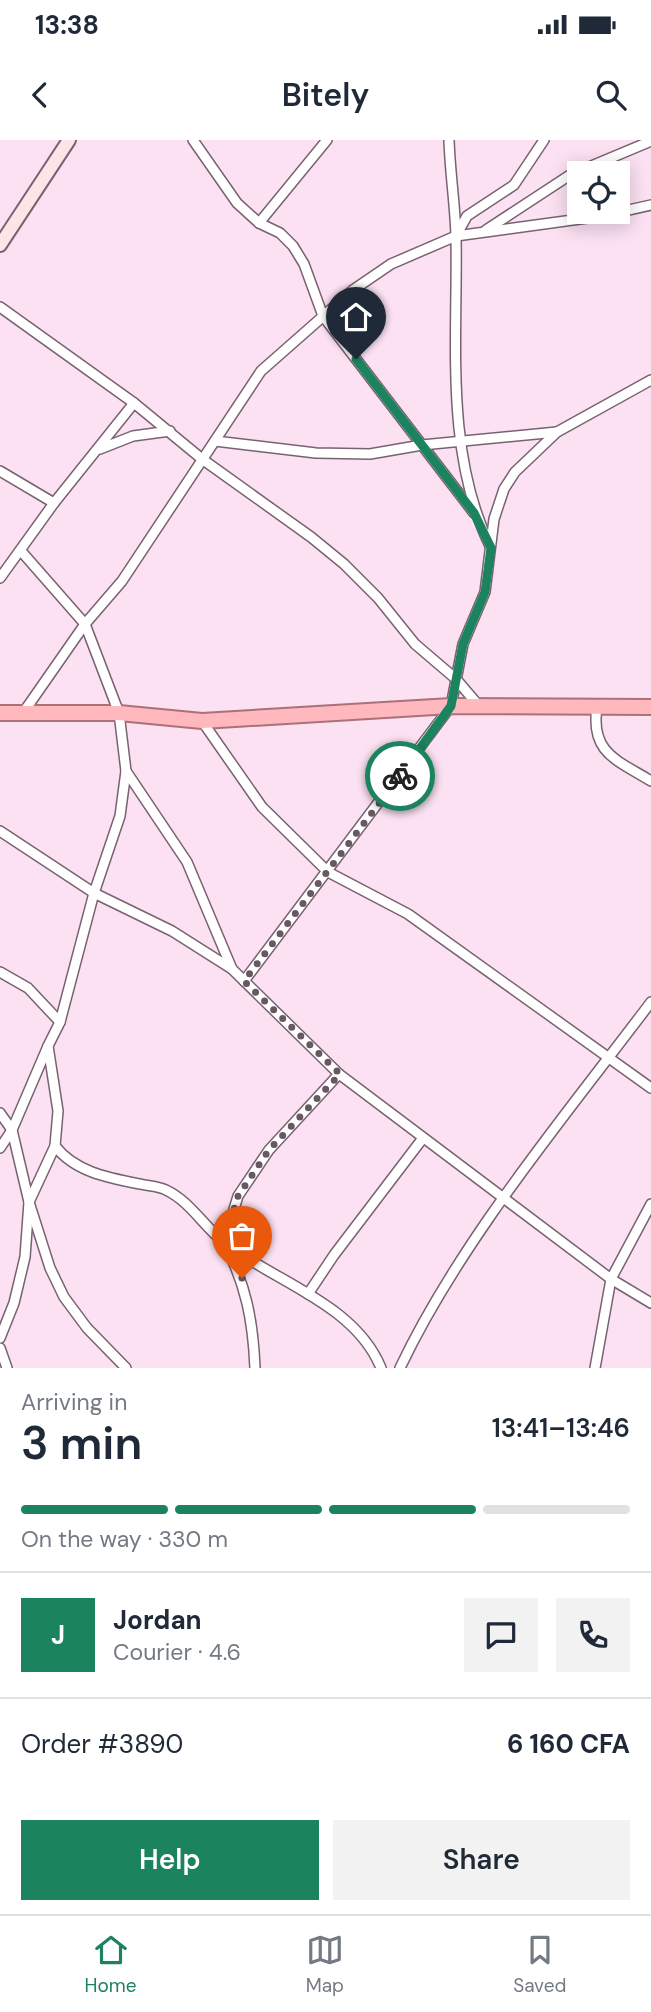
<!DOCTYPE html>
<html lang="en">
<head>
<meta charset="utf-8">
<style>
  :root { --surface:#fff; --page:#f2f2f3; --text:#1f2937; --muted:#747a83; --line:#e0e1e3; --accent:#1b835e }
  body { margin:0; font-family:"DM Sans",sans-serif; background:var(--page); color:var(--text); height:100vh; display:flex; flex-direction:column; font-size:26px; white-space:nowrap }
  * { box-sizing:border-box; margin:0 }
  p { font-size:23px; color:var(--muted) }
  .icon { flex:none; width:38px; height:38px; fill:none; stroke:currentColor; stroke-width:2; stroke-linecap:round; stroke-linejoin:round }
  .map { position:relative; height:1228px; overflow:hidden }
  .drawer { display:flex; flex-direction:column; background:var(--surface); flex:1 }
  .drawer>* { flex:none }
  .buttons { position:absolute; left:567px; top:21px; display:grid; gap:14px }
  .buttons a { display:grid; place-items:center; width:63px; height:63px; border-radius:0px; background:var(--surface); box-shadow:0 4px 18px #0003; font-size:35px }
  .pin { position:absolute; display:grid; place-items:center; width:60px; height:60px; color:#fff; margin:-72px -30px; border-radius:50% 50% 50% 0; rotate:-45deg; box-shadow:0 0 7px #0007 }
  .pin .icon { rotate:45deg }
  .courier { position:absolute; display:grid; place-items:center; width:70px; height:70px; margin:-35px; border:5px solid #1b835e; border-radius:50%; background:#fff; color:#222; box-shadow:0 2px 9px #0007 }
  .headline em { font-style:normal; font-weight:600 }
  .headline div { display:flex; flex-direction:column-reverse }
  .headline { display:flex; align-items:center; justify-content:space-between; height:119px; padding:0 21px }
  h1 { font-size:46px; font-weight:600; line-height:52px }
  .bar { display:grid; grid-template-columns:repeat(4,1fr); gap:10px 7px; align-content:center; height:84px; padding:0 21px }
  .bar i { height:9px; border-radius:5px; background:var(--line) }
  .bar .on { background:var(--accent) }
  .bar p { grid-column:span 4 }
  .line { display:flex; align-items:center; gap:18px; padding:0 21px; border-top:2px solid var(--line) }
  .line div { flex:1 }
  .round { display:grid; place-items:center; flex:none; width:74px; height:74px; border-radius:0px; background:var(--page) }
  .button { display:flex; gap:14px; margin-top:auto; padding:14px 21px }
  .button a { flex:1; height:80px; border-radius:0px; background:var(--accent); color:#fff; font-size:28px; font-weight:600; line-height:80px; text-align:center }
  .button a+a { background:var(--page); color:var(--text) }
  .status { display:flex; justify-content:space-between; align-items:center; height:49px; padding:0 35px; background:var(--surface); direction:ltr }
  .status svg { height:19px; fill:currentColor }
  header { display:flex; justify-content:space-between; align-items:center; height:91px; padding:0 21px; background:var(--surface); font-size:32px; font-weight:600 }
  .menu { display:flex; justify-content:space-around; align-items:center; height:98px; border-top:2px solid var(--line); background:var(--surface); font-size:19px; color:var(--muted) }
  .menu a { display:grid; justify-items:center; gap:4px }
  .menu .on { color:var(--accent) }
  .map>svg:first-child { display:block }
</style>
</head>
<body>
<div class="status"><b>13:38</b><svg viewBox="0 0 49 12"><path d="M0 12V9h3v3zM5 12V6h3v6zM10 12V3h3v9zM15 12V0h3v12zM26 1h20v11H26zM47 4h2v5h-2z"/></svg></div>
<header><svg class="icon" aria-label="back" viewBox="0 0 24 24"><path d="M15 5l-7 7 7 7"/></svg>Bitely<svg class="icon" aria-label="search" viewBox="0 0 24 24"><circle cx="10" cy="10" r="6"/><path d="M15 15l6 6"/></svg></header>
<div class="map">
<svg width="651" height="1228" viewBox="0 0 651 1228">
  <rect width="100%" height="100%" fill="#fbe1f2"/>
  <g fill="none" stroke-linecap="round" stroke-linejoin="round">
    <g stroke="#786271" stroke-width="12">
      <g id="minor">
        <path d="M193,0L237,63L259,83L280,93L293,106L304,124L323,176L474,373"/>
        <path d="M449,0C450,32 455,64 456,96C458,198 444,311 490,406"/>
        <path d="M259,83L327,0"/>
        <path d="M486,90L570,35L651,1"/>
        <path d="M457,94L467,76L514,45L544,0"/>
        <path d="M0,167L134,263L202,319L311,397L344,424L378,458L415,504L456,539L479,566"/>
        <path d="M215,301L316,313L370,314L422,305L557,292"/>
        <path d="M100,309L133,296L170,291"/>
        <path d="M0,331L54,363"/>
        <path d="M21,411L85,484L119,573L126,631L187,722L232,829"/>
        <path d="M0,438L54,363L134,263"/>
        <path d="M597,567C590,613 617,620 651,641"/>
        <path d="M23,573L85,484L122,441L261,231L353,150L391,124L456,96L602,76L651,65"/>
        <path d="M202,581L262,667L328,732L408,774L651,948"/>
        <path d="M126,631L120,676L94,753L60,882L48,906L58,971L55,1006C75,1032 109,1038 140,1044C148,1046 158,1046 166,1050C191,1062 204,1087 225,1103C275,1142 355,1164 381,1228"/>
        <path d="M0,691L94,753L172,791L232,829L339,934L611,1139L651,1163"/>
        <path d="M0,832L28,848L60,882"/>
        <path d="M244,841L451,566L463,504L485,452L494,379L504,349L515,332L557,292L651,240"/>
        <path d="M0,973L12,990L29,1062L50,1128L64,1157L87,1188L126,1228"/>
        <path d="M0,1008L12,990L48,906"/>
        <path d="M308,1154L334,1115L423,998"/>
        <path d="M0,1198L14,1163L25,1117L29,1062L55,1006"/>
        <path d="M0,1208L7,1228"/>
        <path d="M255,1228C253,1180 246,1145 224,1102L238,1056L269,1010L339,934"/>
        <path d="M400,1228C460,1101 566,975 651,862"/>
        <path d="M595,1228L611,1139L651,1064"/>
      </g>
    </g>
    <g stroke="#786271" stroke-width="16">
      <path id="secondary" d="M0,105L69,0"/>
    </g>
    <g stroke="#ac7178" stroke-width="18">
      <path id="trunk" d="M0,573H119L202,581L451,566L651,567"/>
    </g>
    <use href="#minor" stroke="#fff" stroke-width="9"/>
    <use href="#secondary" stroke="#fee4e7" stroke-width="12"/>
    <use href="#trunk" stroke="#feb8be" stroke-width="14"/>
  </g>
  <g fill="none" stroke-linecap="round" stroke-linejoin="round">
    <path stroke="#675862" stroke-width="7" stroke-dasharray="0 12.6" d="M242,1138L224,1102L238,1056L269,1010L340,934L244,841L400,636"/>
    <path stroke="#1b835e" stroke-width="9" d="M356,219L474,373L491,408L485,452L463,504L451,566L400,636"/>
  </g>
</svg>
<div class="buttons">
<a><svg class="icon" aria-label="locate" viewBox="0 0 24 24"><circle cx="12" cy="12" r="6"/><path d="M12 2v4M12 18v4M2 12h4M18 12h4"/></svg></a>
</div>
<div class="pin" style="left:242px;top:1138px;background:#ea580c"><svg class="icon" aria-label="bag" viewBox="0 0 24 24"><path d="M5 8h14l-1 12H6zM9 8a3 3 0 0 1 6 0"/></svg></div>
<div class="pin" style="left:356px;top:219px;background:#1f2937"><svg class="icon" aria-label="home" viewBox="0 0 24 24"><path d="M3 11l9-7 9 7M6 9v11h12V9"/></svg></div>
<div class="courier" style="left:400px;top:636px"><svg class="icon" aria-label="bike" viewBox="0 0 24 24"><circle cx="6" cy="16" r="4"/><circle cx="18" cy="16" r="4"/><path d="M6 16l4-8h5l3 8M10 8l3 8H6M13 5h3"/></svg></div>
</div>
<section class="drawer">
<div class="headline"><div><h1>3 min</h1><p>Arriving in</p></div><em>13:41–13:46</em></div>
<div class="bar"><i class="on"></i><i class="on"></i><i class="on"></i><i></i><p>On the way · 330 m</p></div>
<div class="line" style="height:126px"><b class="round" style="background:var(--accent);color:#fff">J</b><div><b>Jordan</b><p>Courier · 4.6</p></div><a class="round"><svg class="icon" aria-label="chat" viewBox="0 0 24 24"><path d="M4 5h16v11H9l-5 4z"/></svg></a><a class="round"><svg class="icon" aria-label="phone" viewBox="0 0 24 24"><path d="M5 4h4l2 5-3 2q2 4 5 5l2-3 5 2v4C11 20 4 13 5 4z"/></svg></a></div>
<div class="line" style="height:91px"><div>Order #3890</div><b>6 160 CFA</b></div>
<div class="button"><a>Help</a><a>Share</a></div>
</section>
<nav class="menu">
<a class="on"><svg class="icon" aria-label="home" viewBox="0 0 24 24"><path d="M3 11l9-7 9 7M6 9v11h12V9"/></svg>Home</a>
<a><svg class="icon" aria-label="map" viewBox="0 0 24 24"><path d="M3 6l6-2 6 2 6-2v14l-6 2-6-2-6 2zM9 4v14M15 6v14"/></svg>Map</a>
<a><svg class="icon" aria-label="saved" viewBox="0 0 24 24"><path d="M7 4h10v16l-5-4-5 4z"/></svg>Saved</a>
</nav>
</body>
</html>
